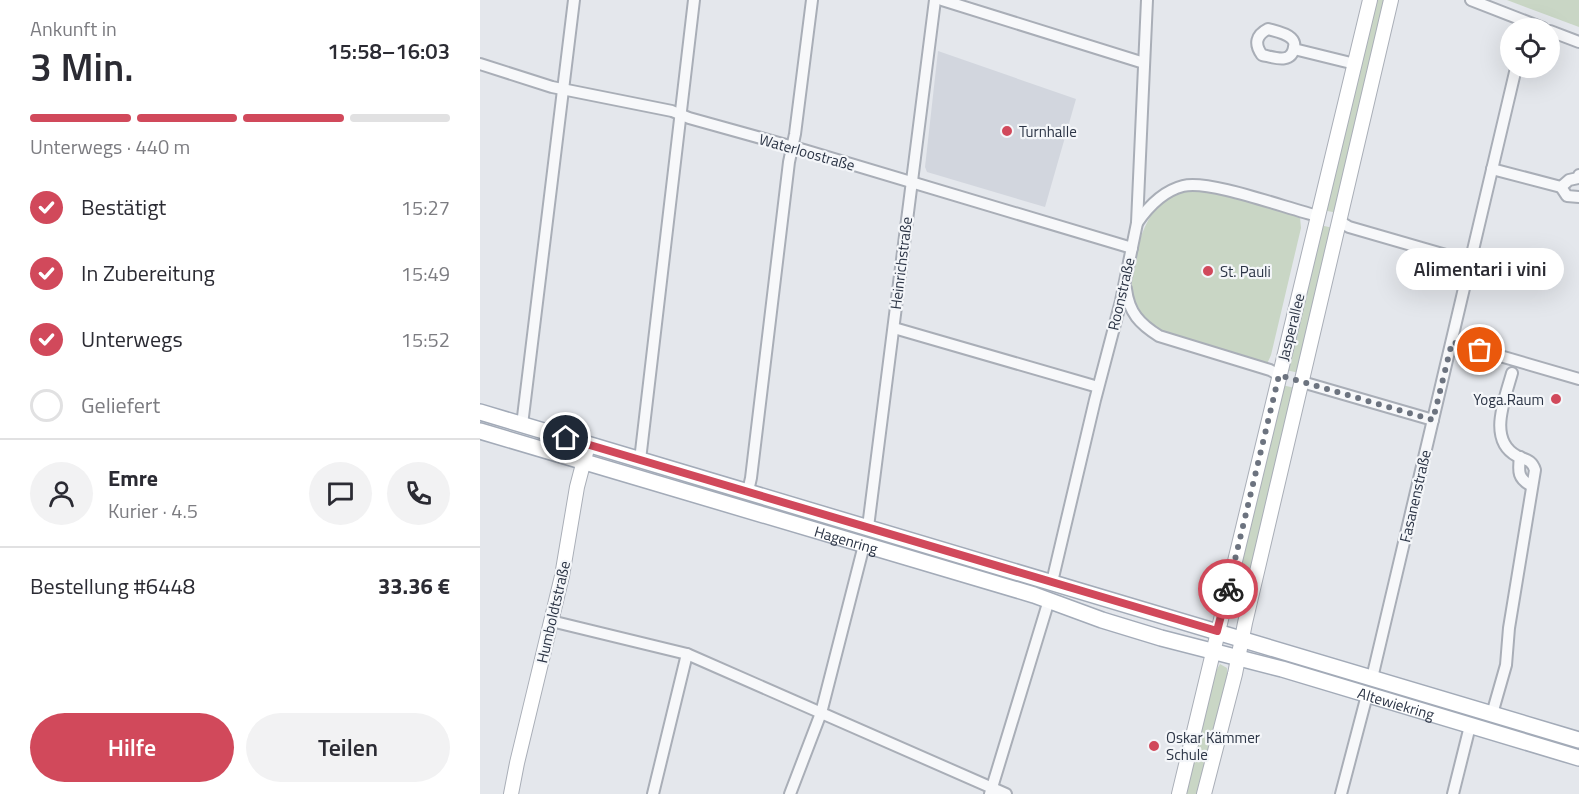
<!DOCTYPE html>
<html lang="de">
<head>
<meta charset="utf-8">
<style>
  :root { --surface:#fff; --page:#f2f2f3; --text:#2b2b33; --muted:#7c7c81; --line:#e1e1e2; --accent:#d1495b }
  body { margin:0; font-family:"Titillium Web",sans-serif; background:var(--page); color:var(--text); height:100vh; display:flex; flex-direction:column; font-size:22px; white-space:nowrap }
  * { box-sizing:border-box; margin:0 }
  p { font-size:20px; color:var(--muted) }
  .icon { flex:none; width:33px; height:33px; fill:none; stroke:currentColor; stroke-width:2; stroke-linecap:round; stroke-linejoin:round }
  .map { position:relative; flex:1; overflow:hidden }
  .side { display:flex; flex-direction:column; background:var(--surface); width:480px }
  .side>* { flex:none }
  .controls { position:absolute; left:1020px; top:18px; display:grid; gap:12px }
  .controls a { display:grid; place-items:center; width:60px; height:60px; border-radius:50%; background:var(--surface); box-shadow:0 6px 24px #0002; font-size:30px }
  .pin { position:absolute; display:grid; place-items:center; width:51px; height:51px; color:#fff; margin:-26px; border:3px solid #fff; border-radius:50%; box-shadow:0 2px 6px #0007 }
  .courier { position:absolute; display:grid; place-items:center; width:60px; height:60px; margin:-30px; border:4px solid #d1495b; border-radius:50%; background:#fff; color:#222; box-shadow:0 2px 8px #0007 }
  .bubble { position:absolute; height:42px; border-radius:21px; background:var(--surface); box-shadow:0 6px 24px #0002; font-size:20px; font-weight:600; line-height:42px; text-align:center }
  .overview em { font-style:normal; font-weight:600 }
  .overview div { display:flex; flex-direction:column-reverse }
  .overview { display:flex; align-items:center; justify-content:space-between; height:102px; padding:0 30px }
  h1 { font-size:39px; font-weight:600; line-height:45px }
  .bar { display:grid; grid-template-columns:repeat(4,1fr); gap:9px 6px; align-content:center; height:72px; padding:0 30px }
  .bar i { height:8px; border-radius:4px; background:var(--line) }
  .bar .active { background:var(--accent) }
  .bar p { grid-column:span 4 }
  .line { display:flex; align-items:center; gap:15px; padding:0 30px; border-top:2px solid var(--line) }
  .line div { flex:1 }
  .round { display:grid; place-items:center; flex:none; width:63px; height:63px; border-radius:32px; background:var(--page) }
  ol { padding:0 30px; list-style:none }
  li { display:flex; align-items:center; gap:18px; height:66px }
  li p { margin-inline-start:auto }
  li .icon { padding:6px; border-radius:50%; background:var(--accent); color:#fff; stroke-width:4 }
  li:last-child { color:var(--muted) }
  li i { width:33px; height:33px; border:3px solid var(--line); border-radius:50% }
  .button { display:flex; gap:12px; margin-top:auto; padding:12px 30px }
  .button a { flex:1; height:69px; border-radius:36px; background:var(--accent); color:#fff; font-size:24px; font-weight:600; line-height:69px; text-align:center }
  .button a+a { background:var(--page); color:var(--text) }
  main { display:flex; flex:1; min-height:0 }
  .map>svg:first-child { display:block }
</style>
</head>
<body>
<main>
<section class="side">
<div class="overview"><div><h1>3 Min.</h1><p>Ankunft in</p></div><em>15:58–16:03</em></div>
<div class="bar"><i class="active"></i><i class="active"></i><i class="active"></i><i></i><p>Unterwegs · 440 m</p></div>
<ol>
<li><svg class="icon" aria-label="check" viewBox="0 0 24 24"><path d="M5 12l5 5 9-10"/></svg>Bestätigt<p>15:27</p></li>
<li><svg class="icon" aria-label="check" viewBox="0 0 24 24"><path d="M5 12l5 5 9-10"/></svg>In Zubereitung<p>15:49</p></li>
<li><svg class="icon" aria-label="check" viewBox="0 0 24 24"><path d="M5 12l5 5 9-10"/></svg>Unterwegs<p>15:52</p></li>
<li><i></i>Geliefert</li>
</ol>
<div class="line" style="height:108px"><a class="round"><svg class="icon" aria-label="person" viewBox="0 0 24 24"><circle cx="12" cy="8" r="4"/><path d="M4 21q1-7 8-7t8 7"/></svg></a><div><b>Emre</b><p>Kurier · 4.5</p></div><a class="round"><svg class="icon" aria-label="chat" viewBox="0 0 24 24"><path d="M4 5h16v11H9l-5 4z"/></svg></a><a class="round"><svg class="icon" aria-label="phone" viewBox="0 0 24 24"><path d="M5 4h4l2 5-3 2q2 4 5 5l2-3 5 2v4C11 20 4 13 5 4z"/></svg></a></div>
<div class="line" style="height:78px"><div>Bestellung #6448</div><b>33.36 €</b></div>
<div class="button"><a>Hilfe</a><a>Teilen</a></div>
</section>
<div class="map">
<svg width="1099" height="794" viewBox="0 0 1099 794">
  <rect width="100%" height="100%" fill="#e4e7ec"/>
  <path fill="#d2d6de" d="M458,51L596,99L565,207L447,172L445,167Z"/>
  <g fill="#c9d6c5">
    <path d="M893,0H907L857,213L843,210Z"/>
    <path d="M1027,0H1099V27Z"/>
    <path d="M719,190L731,191L820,217L821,228L791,355L787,364C759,356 684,341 666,322C658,314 653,304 652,293C650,266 662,216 685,200C695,193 707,191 719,190Z"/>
    <path d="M840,225L853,228L819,373L806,370Z"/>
    <path d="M802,385L815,388L761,617L749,612Z"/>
    <path d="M203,481L238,488L366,526L364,532L202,484Z"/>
    <path d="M740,664L747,668V679L720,794H706L733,676Z"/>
  </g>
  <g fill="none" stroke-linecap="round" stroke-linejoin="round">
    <g stroke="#a9aeb7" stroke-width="14">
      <g id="street">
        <path d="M462,0L664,63"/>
        <path d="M991,0L1063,28"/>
        <path d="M788,29C795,31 806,33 811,38C814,41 815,43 814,47C812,65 793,57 782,55C774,44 776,35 788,29Z"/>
        <path d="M1070,31L1099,42"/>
        <path d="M814,49L875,64"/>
        <path d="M0,64L72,87L192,111L209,118L324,150L652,248"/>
        <path d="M1012,169L1081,187L1089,180L1098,178L1099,175"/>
        <path d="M1081,187L1087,196L1099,197"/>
        <path d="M859,221L869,227L990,262"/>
        <path d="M657,223C668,207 683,191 703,186C729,179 808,209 838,216"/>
        <path d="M646,289C649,313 660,324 679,336L790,370L799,375"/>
        <path d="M414,328L618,387"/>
        <path d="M972,342L1099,379"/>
        <path d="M822,382L953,420"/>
        <path d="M42,425L94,0"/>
        <path d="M1040,457C1038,472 1038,479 1052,486"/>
        <path d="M160,460L214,0"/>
        <path d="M268,491L271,478L309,162L315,134L332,0"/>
        <path d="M388,527L455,0"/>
        <path d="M572,582L615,400L641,301L657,223L667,0"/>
        <path d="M71,621L207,654L526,794"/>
        <path d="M892,678L1036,68"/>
        <path d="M1012,714L1026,665L1029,628L1055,470C1052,460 1046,460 1037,456C1007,440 1025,399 1032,373"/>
        <path d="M173,794L207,654"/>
        <path d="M310,794L341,713L384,545"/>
        <path d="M510,794L569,600"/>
        <path d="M861,794L887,695"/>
        <path d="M973,794L990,726"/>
      </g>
    </g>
    <g stroke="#a9aeb7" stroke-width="16">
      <g id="secondary">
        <path d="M31,794L37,763L82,576L97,487L108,445"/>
        <path d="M699,794L890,0"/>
        <path d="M724,794L755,674L765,623L911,0"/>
      </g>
    </g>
    <g stroke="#a3abb8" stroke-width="18">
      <g id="primary">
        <path d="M0,412L1099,740"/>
        <path id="s1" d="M0,431L554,595L622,620L681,638L802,669L1099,758"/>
      </g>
    </g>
    <use href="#street" stroke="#f7f8fa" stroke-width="10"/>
    <use href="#secondary" stroke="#fff" stroke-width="14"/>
    <use href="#primary" stroke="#fff" stroke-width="15"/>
  </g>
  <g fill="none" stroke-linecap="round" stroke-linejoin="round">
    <path stroke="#6c737f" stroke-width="6" stroke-dasharray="0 10.8" d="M748,589L799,375L953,420L972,342L1000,350"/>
    <path stroke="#d1495b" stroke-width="8" d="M86,438L737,631L748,589"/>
  </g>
  <g fill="#d1495b" stroke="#f4f6f9" stroke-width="2">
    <circle cx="527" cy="131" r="6"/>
    <circle cx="728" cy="271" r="6"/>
    <circle cx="1076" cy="399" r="6"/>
    <circle cx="674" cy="746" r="6"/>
  </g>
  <g text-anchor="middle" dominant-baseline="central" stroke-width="4.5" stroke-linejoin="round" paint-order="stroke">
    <g font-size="15" fill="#2b3445" stroke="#f4f6f9" text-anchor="start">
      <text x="539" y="131">Turnhalle</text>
      <text x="740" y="271">St. Pauli</text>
      <text x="1064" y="399" text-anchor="end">Yoga.Raum</text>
      <text x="686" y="737">Oskar Kämmer<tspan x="686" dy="17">Schule</tspan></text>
    </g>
    <g font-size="15" fill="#2b3445" stroke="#f4f6f9">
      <text transform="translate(327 152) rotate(16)">Waterloostraße</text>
      <text transform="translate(421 263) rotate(-83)">Heinrichstraße</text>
      <text transform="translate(641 294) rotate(-77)">Roonstraße</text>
      <text transform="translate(811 327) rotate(-76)">Jasperallee</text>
      <text transform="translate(935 496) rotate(-77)">Fasanenstraße</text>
      <text stroke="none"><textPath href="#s1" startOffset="382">Hagenring</textPath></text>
      <text transform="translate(73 612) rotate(-77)">Humboldtstraße</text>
      <text stroke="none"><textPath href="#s1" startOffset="956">Altewiekring</textPath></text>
    </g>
  </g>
</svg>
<div class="controls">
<a><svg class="icon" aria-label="locate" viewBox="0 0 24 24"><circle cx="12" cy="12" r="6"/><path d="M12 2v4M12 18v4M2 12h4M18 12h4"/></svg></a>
</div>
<div class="pin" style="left:1000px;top:350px;background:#ea580c"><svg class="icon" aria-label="bag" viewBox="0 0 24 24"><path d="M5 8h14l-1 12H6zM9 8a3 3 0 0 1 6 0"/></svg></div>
<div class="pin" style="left:86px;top:438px;background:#1f2937"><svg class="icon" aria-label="home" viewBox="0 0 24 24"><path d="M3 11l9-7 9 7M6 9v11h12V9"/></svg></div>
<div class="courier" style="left:748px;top:589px"><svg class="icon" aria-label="bike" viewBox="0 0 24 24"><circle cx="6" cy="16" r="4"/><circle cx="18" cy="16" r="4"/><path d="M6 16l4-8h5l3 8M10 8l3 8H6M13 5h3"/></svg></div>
<div class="bubble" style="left:916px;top:248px;width:168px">Alimentari i vini</div>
</div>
</main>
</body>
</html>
